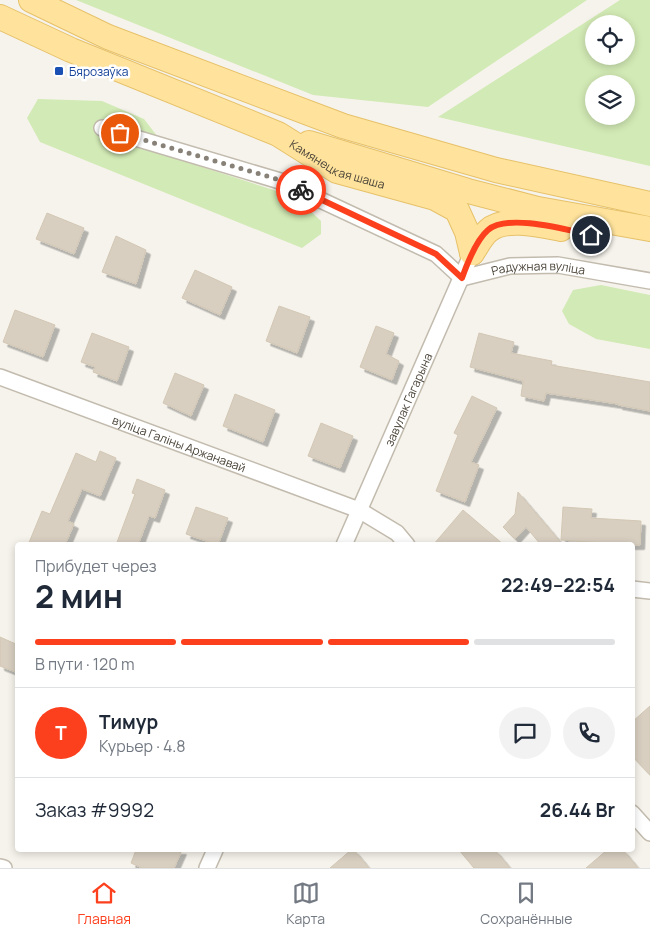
<!DOCTYPE html>
<html lang="ru">
<head>
<meta charset="utf-8">
<style>
  :root { --surface:#fff; --page:#f2f2f3; --text:#1f2937; --muted:#747a83; --line:#e0e1e3; --accent:#fc3f1d }
  body { margin:0; font-family:Manrope,sans-serif; background:var(--page); color:var(--text); height:100vh; display:flex; flex-direction:column; font-size:19px; white-space:nowrap }
  * { box-sizing:border-box; margin:0 }
  p { font-size:16px; color:var(--muted) }
  .icon { flex:none; width:28px; height:28px; fill:none; stroke:currentColor; stroke-width:2; stroke-linecap:round; stroke-linejoin:round }
  .map { position:relative; flex:1; overflow:hidden }
  .side { position:absolute; left:15px; top:542px; width:620px; height:310px; display:flex; flex-direction:column; background:var(--surface); border-radius:5px; box-shadow:0 2px 8px #0003 }
  .side>* { flex:none }
  .tools { position:absolute; left:585px; top:15px; display:grid; gap:10px }
  .tools a { display:grid; place-items:center; width:50px; height:50px; border-radius:50%; background:var(--surface); box-shadow:0 2px 8px #0003; font-size:25px }
  .pin { position:absolute; display:grid; place-items:center; width:42px; height:42px; color:#fff; margin:-21px; border:2px solid #fff; border-radius:50%; box-shadow:0 1px 5px #0007 }
  .courier { position:absolute; display:grid; place-items:center; width:50px; height:50px; margin:-25px; border:4px solid #fc3f1d; border-radius:50%; background:#fff; color:#222; box-shadow:0 1px 6px #0007 }
  .headline em { font-style:normal; font-weight:700 }
  .headline div { display:flex; flex-direction:column-reverse }
  .headline { display:flex; align-items:center; justify-content:space-between; height:85px; padding:0 20px }
  h1 { font-size:32px; font-weight:700; line-height:38px }
  .bar { display:grid; grid-template-columns:repeat(4,1fr); gap:8px 5px; align-content:center; height:60px; padding:0 20px }
  .bar i { height:6px; border-radius:4px; background:var(--line) }
  .bar .selected { background:var(--accent) }
  .bar p { grid-column:span 4 }
  .line { display:flex; align-items:center; gap:12px; padding:0 20px; border-top:1px solid var(--line) }
  .line div { flex:1 }
  .round { display:grid; place-items:center; flex:none; width:52px; height:52px; border-radius:26px; background:var(--page) }
  .menu { display:flex; justify-content:space-around; align-items:center; height:70px; border-top:1px solid var(--line); background:var(--surface); font-size:14px; color:var(--muted) }
  .menu a { display:grid; justify-items:center; gap:2px }
  .menu .selected { color:var(--accent) }
  .map>svg:first-child { display:block }
</style>
</head>
<body>
<div class="map">
<svg width="650" height="868" viewBox="0 0 650 868">
  <defs>
    <filter id="shadow"><feDropShadow dx="4.5" dy="4.5" stdDeviation="0" flood-color="#0004"/></filter>
  </defs>
  <rect width="100%" height="100%" fill="#f6f3ec"/>
  <g fill="#d2eab5" fill-rule="evenodd">
    <path d="M76,0H587L428,107L313,95Z"/>
    <path d="M620,0H650V166L438,117ZM594,24H626V56H594ZM594,84H626V116H594Z"/>
    <path d="M38,99L102,101L144,119L174,158L283,193L304,205L321,221V234L302,248L40,142L27,118Z"/>
    <path d="M601,285L650,295V349L596,339L569,324L562,311L573,290Z"/>
  </g>
  <g fill="#d8cfc1" stroke="#d3c7b4" filter="url(#shadow)">
    <path d="M47,213L84,228L74,254L36,239Z"/>
    <path d="M116,236L146,250L136,284L102,272Z"/>
    <path d="M195,270L232,287L220,315L182,298Z"/>
    <path d="M279,306L310,317L297,353L266,341Z"/>
    <path d="M15,310L55,325L43,357L3,342Z"/>
    <path d="M376,326L394,333L386,354L399,361L392,380L360,367Z"/>
    <path d="M92,333L129,347L117,381L93,372L95,367L81,362Z"/>
    <path d="M479,333L514,342L511,353L552,361L551,365L650,382V411L618,405V404L546,393L544,401L521,396L523,381L470,367Z"/>
    <path d="M175,373L204,385L191,416L163,403Z"/>
    <path d="M235,394L275,410L263,442L223,426Z"/>
    <path d="M472,396L497,408L471,462L479,465L465,502L436,491L458,435L454,433Z"/>
    <path d="M321,423L353,436L340,468L308,456Z"/>
    <path d="M100,451L116,458L100,496L82,489L68,521L74,524L65,545H28L42,511L50,514L76,453L96,462Z"/>
    <path d="M137,479L165,490L155,518L149,516L138,545H116L135,494L132,493Z"/>
    <path d="M518,492L563,545H541L526,527L515,539L503,527L515,514Z"/>
    <path d="M196,507L228,518L218,545L186,534Z"/>
    <path d="M563,507L592,509L591,518L641,521L640,545H603V543L561,540Z"/>
    <path d="M463,510L504,545H433Z"/>
    <path d="M0,637L18,645V673L0,666Z"/>
    <path d="M650,706V775L632,756V722Z"/>
    <path d="M136,850H182L174,868H142L131,863Z"/>
    <path d="M351,850H354L369,868H330Z"/>
    <path d="M459,850H495L510,868H474Z"/>
    <path d="M607,850H623L638,868H586Z"/>
  </g>
  <g fill="none" stroke-linecap="round" stroke-linejoin="round">
    <g stroke="#c2bbae" stroke-width="18">
      <g id="minor">
        <path id="s1" d="M102,128L280,181L436,254L462,278L510,266L558,265L650,281"/>
        <path id="s2" d="M0,377L359,510L397,533L407,545"/>
        <path id="s3" d="M344,545L472,253"/>
        <path d="M632,589L650,591"/>
        <path d="M632,813L650,833"/>
        <path d="M0,867L4,868"/>
        <path d="M207,868L215,850"/>
      </g>
    </g>
    <g stroke="#e6c16a" stroke-width="26">
      <g id="primary">
        <path d="M31,0L108,37L343,126L496,170L650,204"/>
        <path id="s4" d="M0,17L71,50L278,134L337,171L435,198L457,210L467,232L472,253"/>
        <path d="M309,143L468,191L538,209L650,229"/>
        <path d="M472,253C477,246 481,237 488,231C504,216 541,225 561,229"/>
      </g>
    </g>
    <use href="#minor" stroke="#fff" stroke-width="15"/>
    <use href="#primary" stroke="#ffe39c" stroke-width="24"/>
  </g>
  <g fill="none" stroke-linecap="round" stroke-linejoin="round">
    <path stroke="#878178" stroke-width="5" stroke-dasharray="0 9" d="M120,133L280,180L301,190"/>
    <path stroke="#fc3f1d" stroke-width="6" d="M301,190L436,254L462,278C467,264 476,240 488,230C508,213 567,230 591,235"/>
  </g>
  <rect fill="#1a4fb4" stroke="#fff" stroke-width="2" x="54" y="66" width="10" height="10" rx="2.5"/>
  <g text-anchor="middle" dominant-baseline="central" stroke-width="5" stroke-linejoin="round" paint-order="stroke">
    <g font-size="12" fill="#164399" stroke="#fff" text-anchor="start">
      <text x="69" y="71">Бярозаўка</text>
    </g>
    <g font-size="12" fill="#4b4439" stroke="#fff">
      <text stroke="none"><textPath href="#s4" startOffset="369">Камянецкая шаша</textPath></text>
      <text stroke="none"><textPath href="#s1" startOffset="471">Радужная вуліца</textPath></text>
      <text stroke="none"><textPath href="#s3" startOffset="159">завулак Гагарына</textPath></text>
      <text stroke="none"><textPath href="#s2" startOffset="191">вуліца Галіны Аржанавай</textPath></text>
    </g>
  </g>
</svg>
<div class="tools">
<a><svg class="icon" aria-label="locate" viewBox="0 0 24 24"><circle cx="12" cy="12" r="6"/><path d="M12 2v4M12 18v4M2 12h4M18 12h4"/></svg></a>
<a><svg class="icon" aria-label="layers" viewBox="0 0 24 24"><path d="M12 4l9 5-9 5-9-5zM3 14l9 5 9-5"/></svg></a>
</div>
<div class="pin" style="left:120px;top:133px;background:#ea580c"><svg class="icon" aria-label="bag" viewBox="0 0 24 24"><path d="M5 8h14l-1 12H6zM9 8a3 3 0 0 1 6 0"/></svg></div>
<div class="pin" style="left:591px;top:235px;background:#1f2937"><svg class="icon" aria-label="home" viewBox="0 0 24 24"><path d="M3 11l9-7 9 7M6 9v11h12V9"/></svg></div>
<div class="courier" style="left:301px;top:190px"><svg class="icon" aria-label="bike" viewBox="0 0 24 24"><circle cx="6" cy="16" r="4"/><circle cx="18" cy="16" r="4"/><path d="M6 16l4-8h5l3 8M10 8l3 8H6M13 5h3"/></svg></div>
<section class="side">
<div class="headline"><div><h1>2 мин</h1><p>Прибудет через</p></div><em>22:49–22:54</em></div>
<div class="bar"><i class="selected"></i><i class="selected"></i><i class="selected"></i><i></i><p>В пути · 120 m</p></div>
<div class="line" style="height:90px"><b class="round" style="background:var(--accent);color:#fff">Т</b><div><b>Тимур</b><p>Курьер · 4.8</p></div><a class="round"><svg class="icon" aria-label="chat" viewBox="0 0 24 24"><path d="M4 5h16v11H9l-5 4z"/></svg></a><a class="round"><svg class="icon" aria-label="phone" viewBox="0 0 24 24"><path d="M5 4h4l2 5-3 2q2 4 5 5l2-3 5 2v4C11 20 4 13 5 4z"/></svg></a></div>
<div class="line" style="height:65px"><div>Заказ #9992</div><b>26.44 Br</b></div>
</section>
</div>
<nav class="menu">
<a class="selected"><svg class="icon" aria-label="home" viewBox="0 0 24 24"><path d="M3 11l9-7 9 7M6 9v11h12V9"/></svg>Главная</a>
<a><svg class="icon" aria-label="map" viewBox="0 0 24 24"><path d="M3 6l6-2 6 2 6-2v14l-6 2-6-2-6 2zM9 4v14M15 6v14"/></svg>Карта</a>
<a><svg class="icon" aria-label="saved" viewBox="0 0 24 24"><path d="M7 4h10v16l-5-4-5 4z"/></svg>Сохранённые</a>
</nav>
</body>
</html>
